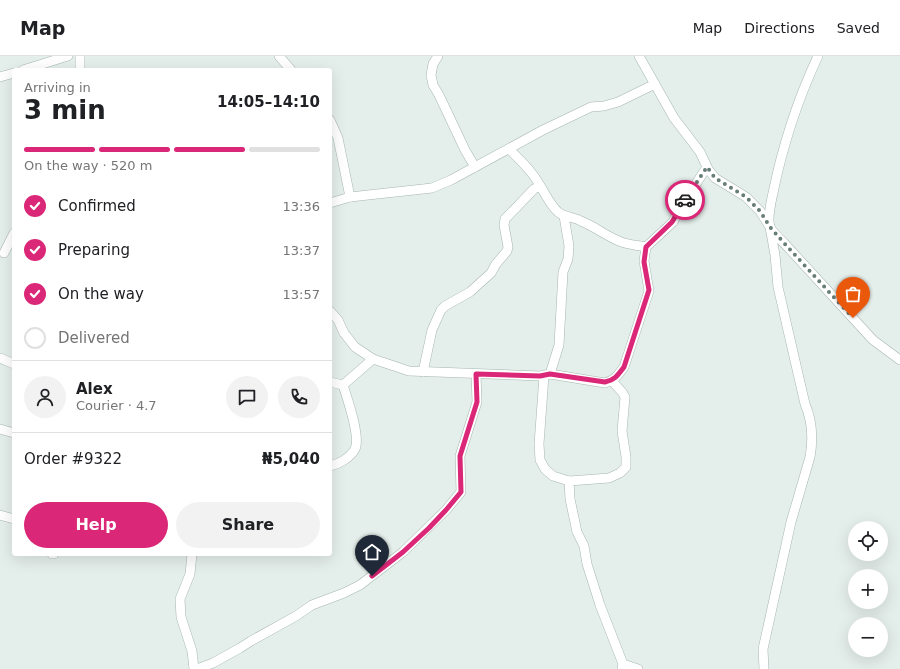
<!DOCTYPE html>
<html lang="en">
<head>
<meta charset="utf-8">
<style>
  :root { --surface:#fff; --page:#f2f2f2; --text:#202124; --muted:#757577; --line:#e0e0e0; --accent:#db2777 }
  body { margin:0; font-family:"DejaVu Sans",sans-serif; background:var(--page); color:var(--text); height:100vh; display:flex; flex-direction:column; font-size:15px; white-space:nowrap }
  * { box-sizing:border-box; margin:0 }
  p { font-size:13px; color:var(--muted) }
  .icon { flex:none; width:22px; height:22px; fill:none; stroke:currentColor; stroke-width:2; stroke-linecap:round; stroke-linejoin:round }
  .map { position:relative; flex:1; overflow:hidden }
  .side { position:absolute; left:12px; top:12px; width:320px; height:488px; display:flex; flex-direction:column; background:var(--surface); border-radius:4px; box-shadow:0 4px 16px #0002 }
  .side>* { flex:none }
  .buttons { position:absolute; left:848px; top:465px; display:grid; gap:8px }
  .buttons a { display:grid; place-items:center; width:40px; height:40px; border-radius:50%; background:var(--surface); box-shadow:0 4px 16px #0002; font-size:20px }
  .pin { position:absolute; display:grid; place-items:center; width:34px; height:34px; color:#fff; margin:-41px -17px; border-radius:50% 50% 50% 0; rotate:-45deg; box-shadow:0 0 4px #0007 }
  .pin .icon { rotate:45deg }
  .courier { position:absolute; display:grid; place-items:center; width:40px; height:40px; margin:-20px; border:3px solid #db2777; border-radius:50%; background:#fff; color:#222; box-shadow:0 1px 5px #0007 }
  .headline em { font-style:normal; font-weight:800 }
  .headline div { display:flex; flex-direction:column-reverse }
  .headline { display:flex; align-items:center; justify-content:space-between; height:68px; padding:0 12px }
  h1 { font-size:26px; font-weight:800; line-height:30px }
  .bar { display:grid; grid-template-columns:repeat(4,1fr); gap:6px 4px; align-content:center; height:48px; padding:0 12px }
  .bar i { height:5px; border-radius:3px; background:var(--line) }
  .bar .selected { background:var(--accent) }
  .bar p { grid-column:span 4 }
  .line { display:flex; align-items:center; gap:10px; padding:0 12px; border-top:1px solid var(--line) }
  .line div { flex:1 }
  .round { display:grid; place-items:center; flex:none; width:42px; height:42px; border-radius:21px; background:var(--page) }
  ol { padding:0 12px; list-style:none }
  li { display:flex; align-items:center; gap:12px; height:44px }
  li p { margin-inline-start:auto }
  li .icon { padding:4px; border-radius:50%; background:var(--accent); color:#fff; stroke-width:4 }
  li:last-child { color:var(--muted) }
  li i { width:22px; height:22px; border:2px solid var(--line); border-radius:50% }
  .action { display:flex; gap:8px; margin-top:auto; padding:8px 12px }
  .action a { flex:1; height:46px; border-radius:24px; background:var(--accent); color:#fff; font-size:16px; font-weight:800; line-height:46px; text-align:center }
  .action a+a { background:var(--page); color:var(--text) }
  header { display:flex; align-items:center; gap:24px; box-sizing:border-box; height:56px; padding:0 20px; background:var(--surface); border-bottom:1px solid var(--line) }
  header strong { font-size:19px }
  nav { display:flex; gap:22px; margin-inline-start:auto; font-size:14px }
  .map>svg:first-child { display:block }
</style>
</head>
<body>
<header>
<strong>Map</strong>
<nav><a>Map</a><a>Directions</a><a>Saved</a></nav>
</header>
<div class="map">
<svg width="900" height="613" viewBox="0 0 900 613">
  <rect width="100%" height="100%" fill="#e4eeea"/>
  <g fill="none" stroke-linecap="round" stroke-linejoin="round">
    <g stroke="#a6b6b2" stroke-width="10">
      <g id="street">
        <path d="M80,0V14"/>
        <path d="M279,0L291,14"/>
        <path d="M438,0L433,8L431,19L433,29L439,39L465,94L475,111"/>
        <path d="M639,0L674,62L700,96L708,113L715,122L746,141L760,155L770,171L775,199L778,231L805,348C812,364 813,384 810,401L791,466L763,593L764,613"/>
        <path d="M818,0C797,45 783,88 773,137C771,146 767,162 770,171C772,176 780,183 784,187L873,284L900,304"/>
        <path d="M23,14L68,0"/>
        <path d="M0,21L14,17"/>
        <path d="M330,64L338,82L350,141"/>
        <path d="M509,93C518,102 529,112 536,123C543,133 549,148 558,156C564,161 574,161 581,165C594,170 606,180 619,185C628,189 637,189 646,191"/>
        <path d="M330,147L350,141L432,132L451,124L543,74L591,51L604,50L618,46L655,28"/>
        <path d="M4,197L14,177"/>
        <path d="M330,255L338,264L344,277L355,291L373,303L409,315L540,320L550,318L605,327C615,324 618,319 624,311L649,235L644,205L646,191L673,166L680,152L707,111"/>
        <path d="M0,302L14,308"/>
        <path d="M423,316L432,274L441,254L445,250L470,236L491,217L496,208L507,195L508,191L504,169L505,163L534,133L540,130"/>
        <path d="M550,318L559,289L563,216L568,203L569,190L564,160"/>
        <path d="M544,320L539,388L540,404L545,413L553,420L569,425L609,422L620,417L626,411V401L622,375L625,341L622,336L612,325"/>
        <path d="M330,326L343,329"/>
        <path d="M343,329L373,303"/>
        <path d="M0,373L14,377"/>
        <path d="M330,410C339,408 350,402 355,393C361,381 347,342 343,329"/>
        <path d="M569,425L570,443L577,476L584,490L587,508L600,549L623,608L622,613"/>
        <path d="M0,459L14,463"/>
        <path d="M52,498H54"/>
        <path d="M192,498L190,518L180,543L181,561L192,595L194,613"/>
        <path d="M623,608L638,613"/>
        <path d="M197,613L213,607L240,592L251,585L296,560L312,549L344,537L360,529L403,496L446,454L461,436L460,400L477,346L476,318"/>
      </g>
    </g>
    <use href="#street" stroke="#fff" stroke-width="9"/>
  </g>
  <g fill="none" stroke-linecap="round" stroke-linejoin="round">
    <path stroke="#677d78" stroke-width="4" stroke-dasharray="0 7.2" d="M685,144L707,111L715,122L746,141L760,155L770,171L784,187L853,262"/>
    <path stroke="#db2777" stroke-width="5" d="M372,520L403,496L429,472L446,454L461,436L460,400L477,346L476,318L540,320L550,318L605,326C615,324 618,319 624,311L649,234L644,206L646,191L672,166L685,144"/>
  </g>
</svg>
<div class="buttons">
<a><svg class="icon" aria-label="locate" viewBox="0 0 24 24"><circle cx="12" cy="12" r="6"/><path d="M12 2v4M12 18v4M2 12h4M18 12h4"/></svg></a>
<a>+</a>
<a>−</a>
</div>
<div class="pin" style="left:853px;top:262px;background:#ea580c"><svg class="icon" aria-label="bag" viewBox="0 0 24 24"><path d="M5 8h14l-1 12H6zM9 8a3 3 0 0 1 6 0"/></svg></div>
<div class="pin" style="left:372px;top:520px;background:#1f2937"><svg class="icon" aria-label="home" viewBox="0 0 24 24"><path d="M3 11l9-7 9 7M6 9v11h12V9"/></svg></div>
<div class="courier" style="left:685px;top:144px"><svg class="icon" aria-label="car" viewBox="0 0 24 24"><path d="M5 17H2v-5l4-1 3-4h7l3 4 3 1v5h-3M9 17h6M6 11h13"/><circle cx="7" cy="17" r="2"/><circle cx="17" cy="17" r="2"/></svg></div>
<section class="side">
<div class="headline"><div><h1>3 min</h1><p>Arriving in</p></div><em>14:05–14:10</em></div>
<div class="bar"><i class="selected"></i><i class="selected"></i><i class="selected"></i><i></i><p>On the way · 520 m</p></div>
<ol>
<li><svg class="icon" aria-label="check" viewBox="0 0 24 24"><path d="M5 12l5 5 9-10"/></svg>Confirmed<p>13:36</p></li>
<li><svg class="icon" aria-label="check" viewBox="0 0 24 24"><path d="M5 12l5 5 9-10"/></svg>Preparing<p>13:37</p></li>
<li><svg class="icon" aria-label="check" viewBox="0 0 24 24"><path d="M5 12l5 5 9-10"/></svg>On the way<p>13:57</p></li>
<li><i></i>Delivered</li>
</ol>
<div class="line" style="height:72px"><a class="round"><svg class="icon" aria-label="person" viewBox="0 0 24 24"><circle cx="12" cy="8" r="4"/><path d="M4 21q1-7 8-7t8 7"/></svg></a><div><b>Alex</b><p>Courier · 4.7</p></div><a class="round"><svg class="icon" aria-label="chat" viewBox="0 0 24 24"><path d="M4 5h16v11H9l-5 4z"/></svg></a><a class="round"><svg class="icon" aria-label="phone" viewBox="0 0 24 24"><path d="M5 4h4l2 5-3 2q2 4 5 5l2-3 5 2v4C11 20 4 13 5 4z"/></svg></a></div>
<div class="line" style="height:52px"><div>Order #9322</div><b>₦5,040</b></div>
<div class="action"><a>Help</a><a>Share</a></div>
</section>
</div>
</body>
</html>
